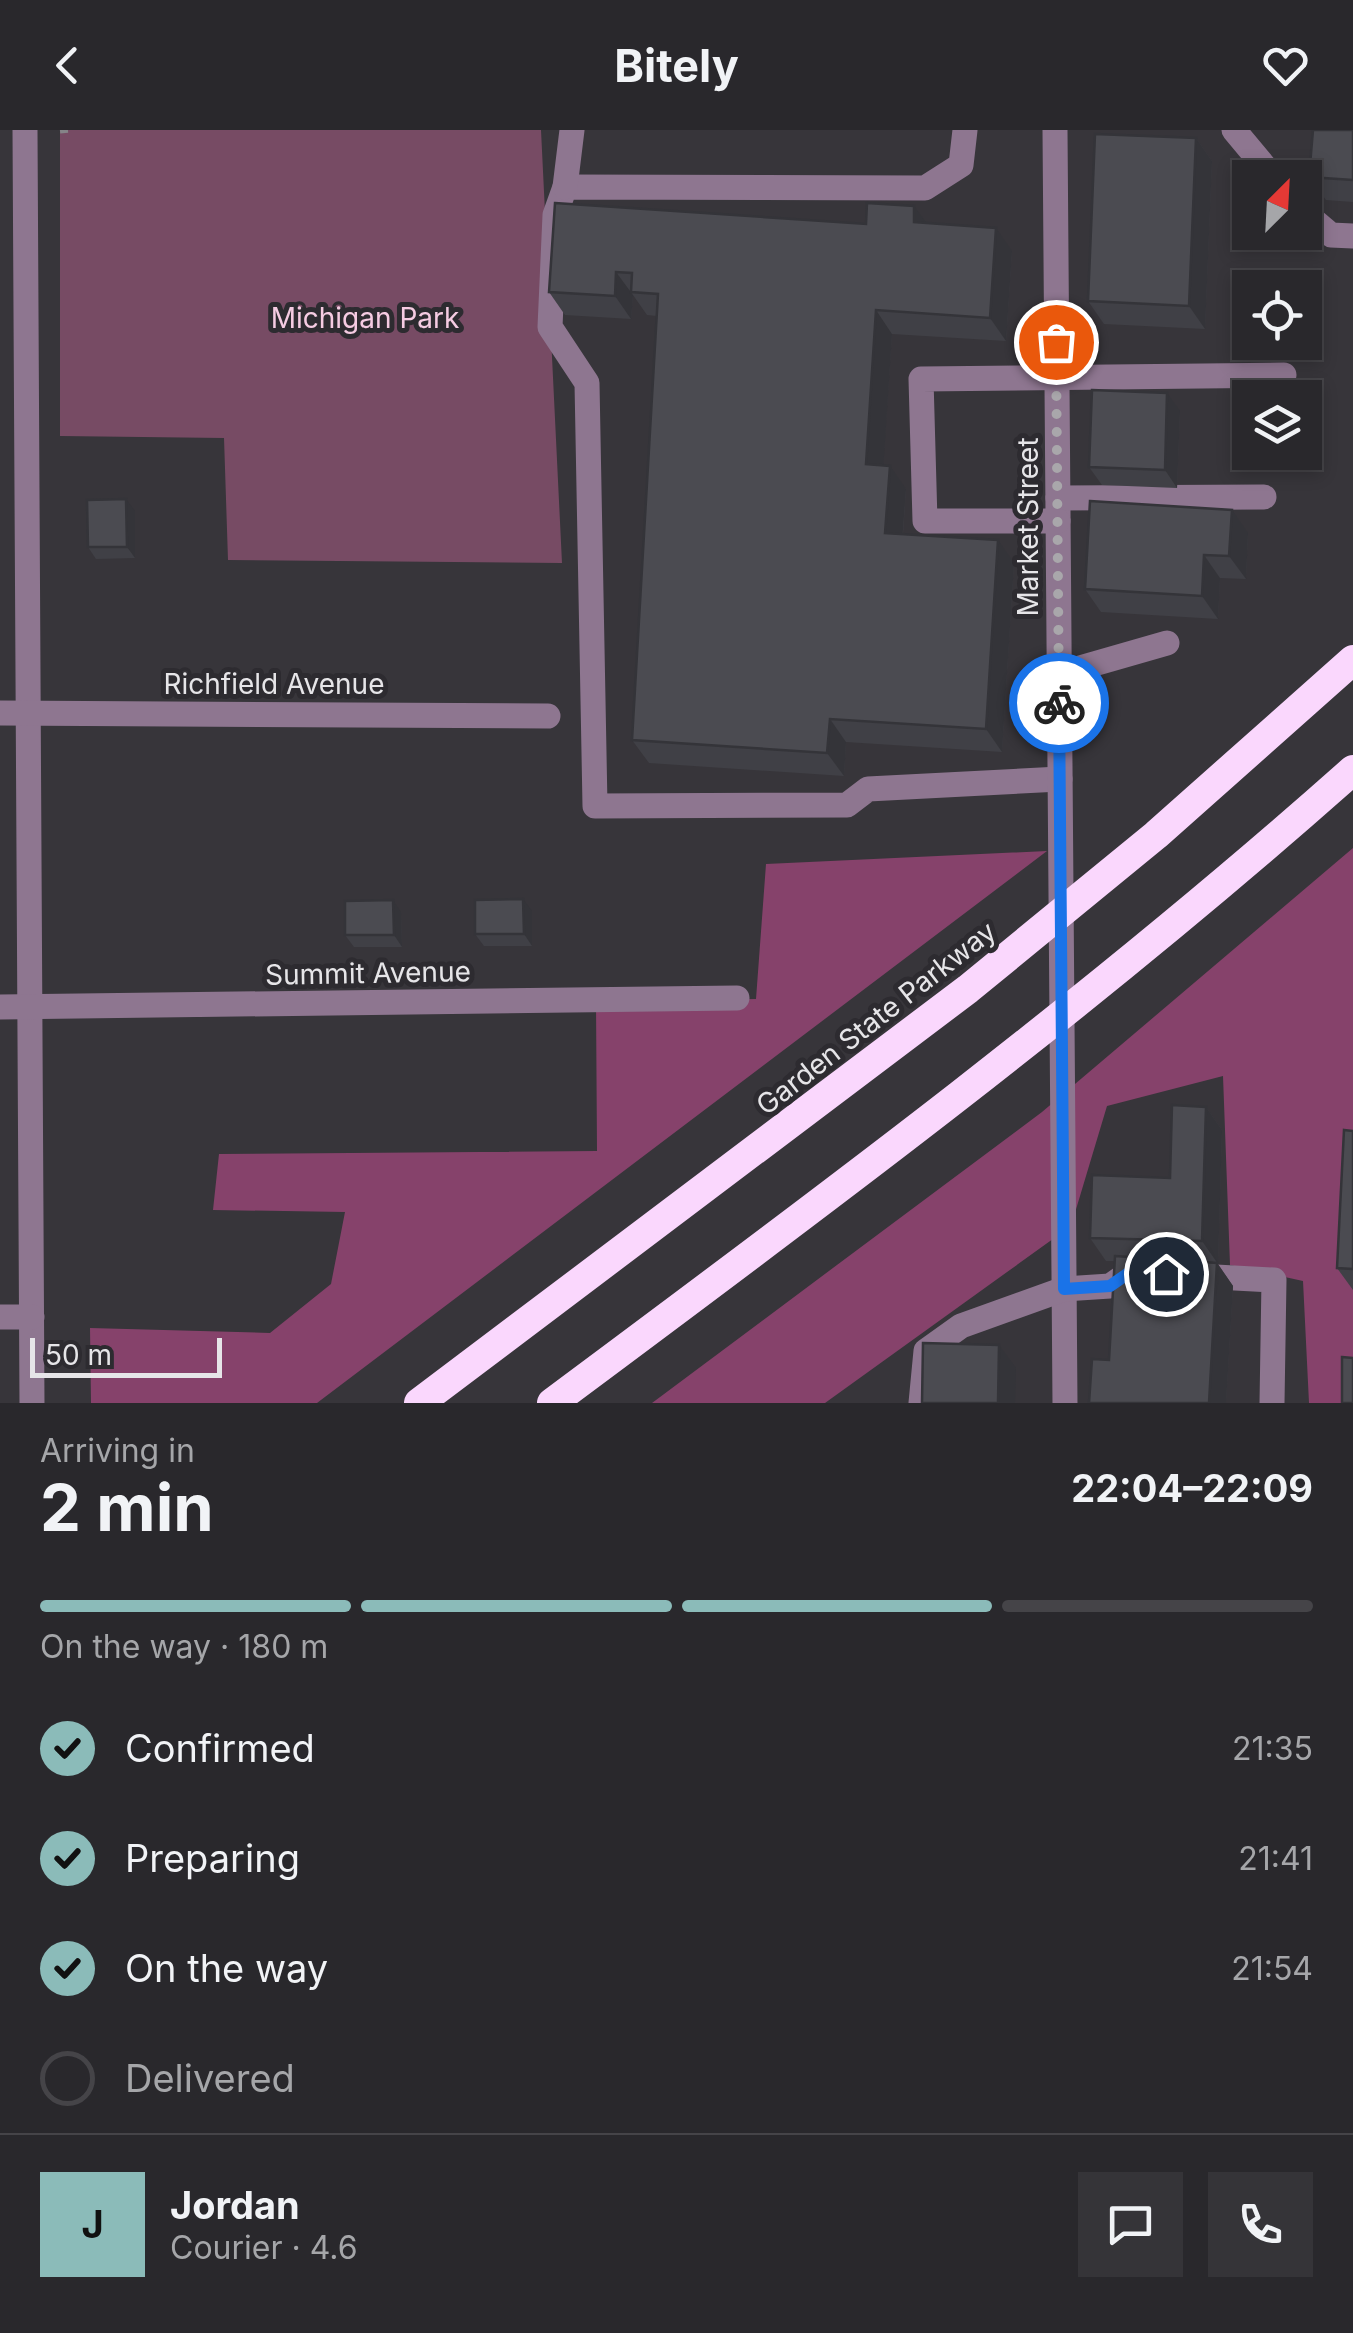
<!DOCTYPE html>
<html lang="en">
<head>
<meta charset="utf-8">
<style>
  :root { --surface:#29282c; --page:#353438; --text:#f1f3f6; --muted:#a5a6a9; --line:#454448; --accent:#8bbbb9 }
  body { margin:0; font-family:Inter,sans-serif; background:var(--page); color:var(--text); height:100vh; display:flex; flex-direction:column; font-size:38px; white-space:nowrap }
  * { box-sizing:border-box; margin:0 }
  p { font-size:32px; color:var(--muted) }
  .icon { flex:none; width:55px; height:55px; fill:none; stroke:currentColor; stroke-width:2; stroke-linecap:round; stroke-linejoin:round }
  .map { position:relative; height:1273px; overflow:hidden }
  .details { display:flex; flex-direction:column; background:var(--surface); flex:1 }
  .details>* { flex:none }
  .needle { width:65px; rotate:24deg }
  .tools { position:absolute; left:1232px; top:30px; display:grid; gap:20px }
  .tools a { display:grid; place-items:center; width:90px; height:90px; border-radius:0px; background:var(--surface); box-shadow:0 5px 15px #0003,0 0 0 2px var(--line); font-size:50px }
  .scale { position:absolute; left:30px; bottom:25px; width:192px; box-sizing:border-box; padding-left:10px; border:5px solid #e6e5e8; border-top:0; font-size:28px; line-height:35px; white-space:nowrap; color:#e6e5e8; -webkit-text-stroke:8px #2d2b30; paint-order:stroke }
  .pin { position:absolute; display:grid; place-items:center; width:85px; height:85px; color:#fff; margin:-42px; border:5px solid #fff; border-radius:50%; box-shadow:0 2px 10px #0007 }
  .courier { position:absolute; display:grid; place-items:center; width:100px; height:100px; margin:-50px; border:8px solid #1a73e8; border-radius:50%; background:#fff; color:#222; box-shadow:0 2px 12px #0007 }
  .summary em { font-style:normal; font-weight:700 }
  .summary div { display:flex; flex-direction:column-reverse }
  .summary { display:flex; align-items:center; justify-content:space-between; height:170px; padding:0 40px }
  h1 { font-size:65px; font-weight:700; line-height:75px }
  .bar { display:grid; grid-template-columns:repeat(4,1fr); gap:15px 10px; align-content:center; height:120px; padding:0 40px }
  .bar i { height:12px; border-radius:8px; background:var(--line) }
  .bar .active { background:var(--accent) }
  .bar p { grid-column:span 4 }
  .line { display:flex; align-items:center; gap:25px; padding:0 40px; border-top:2px solid var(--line) }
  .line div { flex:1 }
  .round { display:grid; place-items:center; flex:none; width:105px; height:105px; border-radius:0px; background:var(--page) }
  ol { padding:0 40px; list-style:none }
  li { display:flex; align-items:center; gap:30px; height:110px }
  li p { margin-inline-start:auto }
  li .icon { padding:10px; border-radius:50%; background:var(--accent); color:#111; stroke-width:4 }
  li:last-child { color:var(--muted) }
  li i { width:55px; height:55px; border:5px solid var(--line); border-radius:50% }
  header { display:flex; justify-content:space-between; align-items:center; height:130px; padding:0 40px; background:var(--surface); font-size:45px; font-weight:700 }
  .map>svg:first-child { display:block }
</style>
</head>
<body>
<header><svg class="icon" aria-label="back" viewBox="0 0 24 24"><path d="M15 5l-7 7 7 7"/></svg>Bitely<svg class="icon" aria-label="heart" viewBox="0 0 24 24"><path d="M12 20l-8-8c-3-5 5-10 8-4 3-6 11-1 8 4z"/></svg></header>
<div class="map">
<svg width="1353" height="1273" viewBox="0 0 1353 1273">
  <rect width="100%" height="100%" fill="#37353a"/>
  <path fill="#774b64" d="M60,0H541L562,433L228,430L224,308L60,306Z"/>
  <g fill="#86426b">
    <path d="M1353,718V1273H1309L1303,1151L1230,1135L1223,946L1107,976L1071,1096L825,1273H652L1042,982Z"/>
    <path d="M1047,721L317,1273H91L90,1198L270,1203L331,1154L345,1082L213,1080L219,1024L597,1021L596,872L756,869L766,734Z"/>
  </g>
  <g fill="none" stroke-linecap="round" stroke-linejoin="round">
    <path stroke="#858488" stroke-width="5" stroke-dasharray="8 8" stroke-linecap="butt" d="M60,1L70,0"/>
    <g stroke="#8e7690" stroke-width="25">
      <path d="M25,0L32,1273"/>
      <path d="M965,0L961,35L925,58L565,57L555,85L550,197L587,253L595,676L847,675L868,659L1060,649"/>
      <path d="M1055,0L1065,1273"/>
      <path d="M1234,0L1274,48"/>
      <path d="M565,57L572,0"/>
      <path d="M1305,83L1331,105L1353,106"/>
      <path d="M1058,368L1264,367"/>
      <path d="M1058,391H925L921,249L1284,245"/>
      <path d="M1059,544L1167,513"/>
      <path d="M0,583L548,586"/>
      <path d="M0,877L737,868"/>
      <path d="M1197,1146L1274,1150L1272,1273"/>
      <path d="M0,1187H32"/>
      <path d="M921,1273L926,1221L961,1196L1064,1159L1110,1156L1130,1142L1142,1143"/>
    </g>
    <g stroke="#fad7fd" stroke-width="30">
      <path d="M419,1273L968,859L1156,705L1353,530"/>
      <path d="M552,1273C825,1070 1098,867 1353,640"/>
    </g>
  </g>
  <g fill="#404046">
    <path d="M1353,0V72L1326,70L1309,47Z"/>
    <path d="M1196,8L1212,31L1205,199L1104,194L1088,171Z"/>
    <path d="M555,73L866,94L927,93L1012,121L1006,211L892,204L883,335L906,359L903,404L1014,433L1002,622L846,612L844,646L649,633L632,610L657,186L647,185L633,165L631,189L565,185L549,162Z"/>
    <path d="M1180,281L1177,358L1102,355L1089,337Z"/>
    <path d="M135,381V428L96,429L88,417Z"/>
    <path d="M1248,403L1246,449L1220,448L1218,489L1101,482L1085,459Z"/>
    <path d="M532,781V816H484L475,804Z"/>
    <path d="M401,782L402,817H354L345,805Z"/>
    <path d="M1206,977L1222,1000L1218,1134L1233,1156L1226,1273H1089L1109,1230L1115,1131H1106L1090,1108L1170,1048Z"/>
    <path d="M1353,1001V1160L1337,1138Z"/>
  </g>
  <g fill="#343439">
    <path d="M1196,8L1212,31L1205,199L1189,176Z"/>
    <path d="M914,76L931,99L914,92Z"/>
    <path d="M996,98L1012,121L1006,211L990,188Z"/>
    <path d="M616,142L633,165L631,189L615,166Z"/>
    <path d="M876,180L892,204L882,357L866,334Z"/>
    <path d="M1167,263L1180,281L1177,358L1165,340Z"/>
    <path d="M890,336L906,359L901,426L885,403Z"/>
    <path d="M126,369L135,381V428L127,417Z"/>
    <path d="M1232,380L1248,403L1246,449L1229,426Z"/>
    <path d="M998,410L1014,433L1002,622L986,599Z"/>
    <path d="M1204,425L1220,448L1218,489L1202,466Z"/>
    <path d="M830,589L846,612L844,646L827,623Z"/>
    <path d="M523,769L532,781V816L524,804Z"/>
    <path d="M393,770L401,782L402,817L394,805Z"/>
    <path d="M1206,977L1222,1000L1218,1134L1202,1111Z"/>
    <path d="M1217,1133L1233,1156L1226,1273H1209Z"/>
    <path d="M999,1215L1016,1238L1015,1273H998Z"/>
  </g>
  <g fill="#4b4b51" stroke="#343439" stroke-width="2.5">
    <path d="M1313,0H1353V50L1309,47Z"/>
    <path d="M1095,4L1196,8L1189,176L1088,171Z"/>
    <path d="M555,73L866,94L867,73L914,76V92L996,98L990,188L876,180L866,334L890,336L885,403L998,410L986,599L830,589L827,623L632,610L658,164L631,162L632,143L616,142L615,166L549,162Z"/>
    <path d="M1092,260L1167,263L1165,340L1089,337Z"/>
    <path d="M126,369L127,417H88L87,370Z"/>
    <path d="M1090,371L1232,380L1229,426L1204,425L1202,466L1085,459Z"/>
    <path d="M523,769L524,804H475V770Z"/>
    <path d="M393,770L394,805H345V771Z"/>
    <path d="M1172,975L1206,977L1202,1111L1090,1108L1092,1045L1170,1048Z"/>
    <path d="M1344,1000L1353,1001V1139L1337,1138Z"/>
    <path d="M1115,1126L1217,1133L1209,1273H1089L1092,1229L1109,1230Z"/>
    <path d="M923,1213L999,1215L998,1273H922Z"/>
    <path d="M1342,1227L1353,1228V1273H1342Z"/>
  </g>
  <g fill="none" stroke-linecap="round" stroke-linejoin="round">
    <path stroke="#a9a7ab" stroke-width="10" stroke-dasharray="0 18" d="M1056,212L1059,573"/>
    <path stroke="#1a73e8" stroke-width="12" d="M1059,573L1064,1159L1110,1156L1130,1142L1166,1144"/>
  </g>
  <g text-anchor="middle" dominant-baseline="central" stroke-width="10" stroke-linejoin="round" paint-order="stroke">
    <g font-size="28" fill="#f5cbe2" stroke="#2d2b30">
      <text x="365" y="188">Michigan Park</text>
    </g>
    <g font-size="28" fill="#e6e5e8" stroke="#2d2b30">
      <text transform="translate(1028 397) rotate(-90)">Market Street</text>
      <text x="274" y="554">Richfield Avenue</text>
      <text transform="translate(368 843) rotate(-1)">Summit Avenue</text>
      <text transform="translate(876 888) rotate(-38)">Garden State Parkway</text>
    </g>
  </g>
</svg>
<div class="tools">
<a><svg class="needle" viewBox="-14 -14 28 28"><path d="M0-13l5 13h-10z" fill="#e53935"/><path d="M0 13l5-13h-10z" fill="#a5a6a9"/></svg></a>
<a><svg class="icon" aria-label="locate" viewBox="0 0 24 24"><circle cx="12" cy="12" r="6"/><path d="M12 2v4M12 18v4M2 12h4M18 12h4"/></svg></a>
<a><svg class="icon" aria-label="layers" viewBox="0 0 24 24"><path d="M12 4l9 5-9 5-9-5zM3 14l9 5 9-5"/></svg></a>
</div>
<div class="scale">50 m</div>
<div class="pin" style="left:1056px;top:212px;background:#ea580c"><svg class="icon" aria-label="bag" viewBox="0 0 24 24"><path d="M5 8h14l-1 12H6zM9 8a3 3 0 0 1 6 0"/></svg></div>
<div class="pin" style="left:1166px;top:1144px;background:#1f2937"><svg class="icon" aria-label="home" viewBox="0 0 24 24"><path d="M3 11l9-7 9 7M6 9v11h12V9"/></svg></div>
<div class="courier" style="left:1059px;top:573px"><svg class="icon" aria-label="bike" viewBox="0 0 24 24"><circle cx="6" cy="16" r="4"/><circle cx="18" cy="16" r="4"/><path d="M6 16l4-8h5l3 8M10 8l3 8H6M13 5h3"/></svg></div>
</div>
<section class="details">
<div class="summary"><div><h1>2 min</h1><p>Arriving in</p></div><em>22:04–22:09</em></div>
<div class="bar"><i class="active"></i><i class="active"></i><i class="active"></i><i></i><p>On the way · 180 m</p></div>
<ol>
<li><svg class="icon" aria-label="check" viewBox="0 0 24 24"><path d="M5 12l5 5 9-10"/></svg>Confirmed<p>21:35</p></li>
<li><svg class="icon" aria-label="check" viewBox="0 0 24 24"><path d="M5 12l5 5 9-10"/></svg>Preparing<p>21:41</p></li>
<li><svg class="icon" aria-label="check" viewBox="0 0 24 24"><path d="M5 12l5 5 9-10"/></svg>On the way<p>21:54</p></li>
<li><i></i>Delivered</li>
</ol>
<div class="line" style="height:180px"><b class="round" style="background:var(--accent);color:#111">J</b><div><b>Jordan</b><p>Courier · 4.6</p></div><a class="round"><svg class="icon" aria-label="chat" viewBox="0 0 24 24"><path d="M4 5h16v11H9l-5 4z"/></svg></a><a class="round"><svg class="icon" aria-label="phone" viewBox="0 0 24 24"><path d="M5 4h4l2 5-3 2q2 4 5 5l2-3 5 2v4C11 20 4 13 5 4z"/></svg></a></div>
</section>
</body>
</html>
